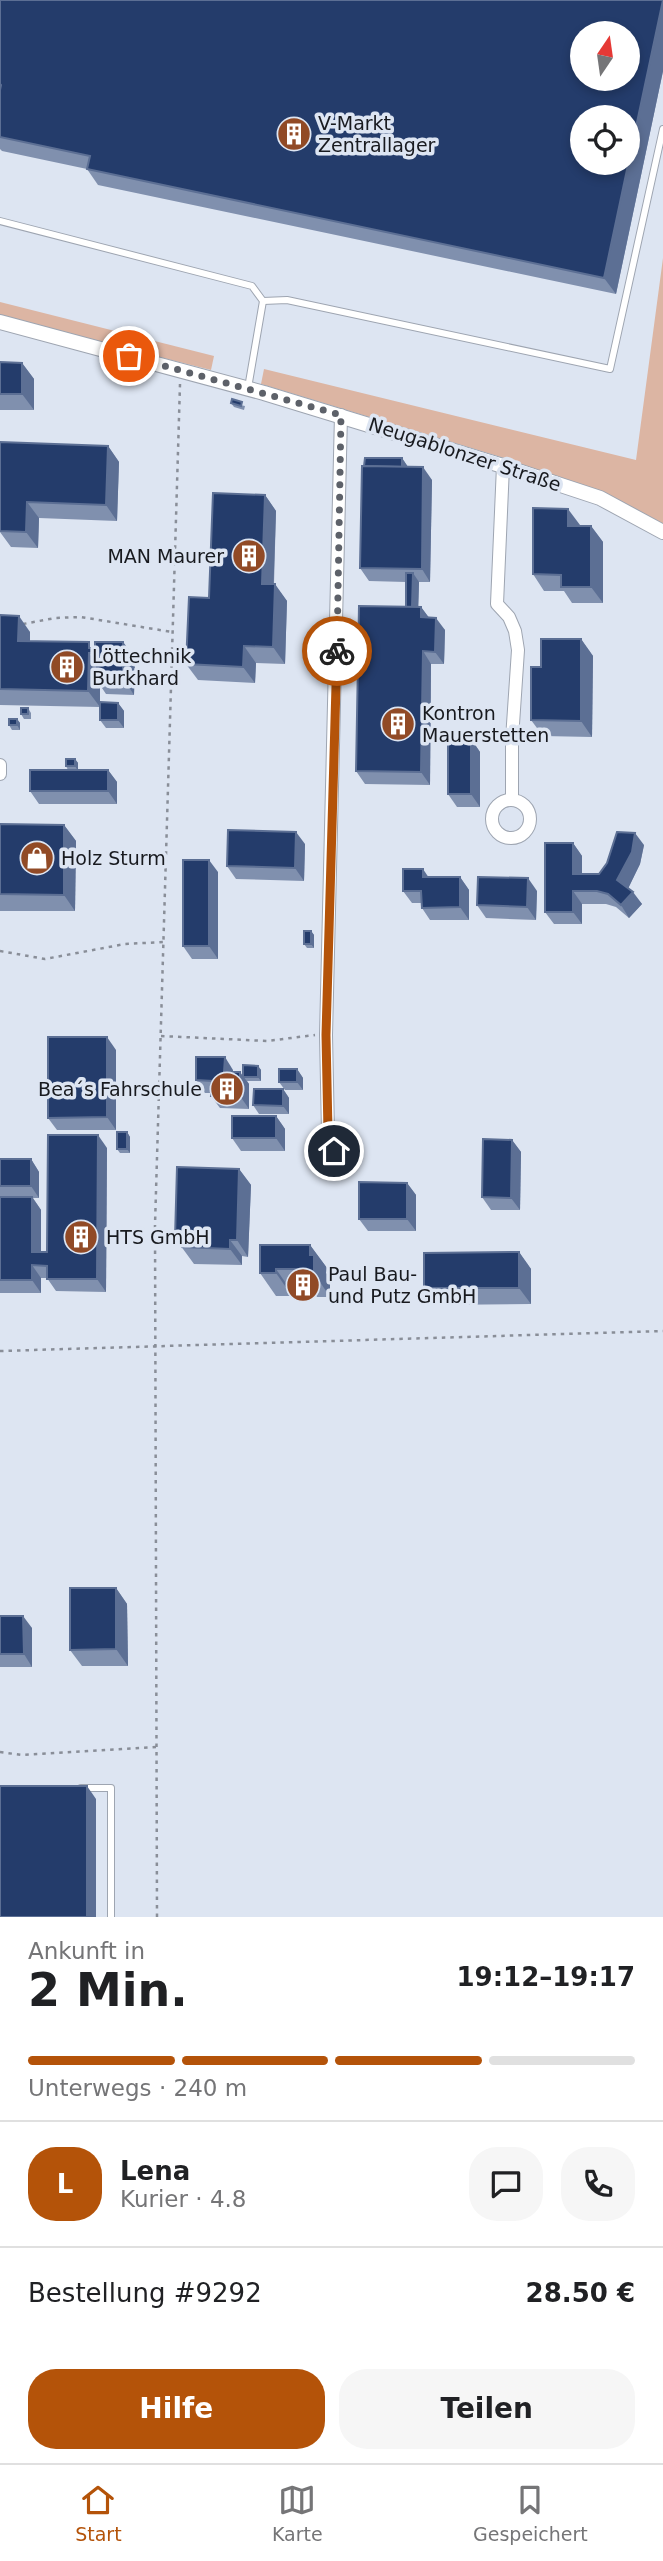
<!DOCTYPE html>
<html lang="de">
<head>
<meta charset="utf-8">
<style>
  :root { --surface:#fff; --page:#f6f6f6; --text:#202124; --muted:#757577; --line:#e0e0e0; --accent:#b45309 }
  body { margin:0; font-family:"DejaVu Sans",sans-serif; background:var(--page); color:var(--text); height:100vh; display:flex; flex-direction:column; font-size:26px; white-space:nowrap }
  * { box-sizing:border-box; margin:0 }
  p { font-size:23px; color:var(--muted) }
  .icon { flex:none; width:38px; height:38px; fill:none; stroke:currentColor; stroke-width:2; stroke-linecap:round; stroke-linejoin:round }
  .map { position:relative; height:1917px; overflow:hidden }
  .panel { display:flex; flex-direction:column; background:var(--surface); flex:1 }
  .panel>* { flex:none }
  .needle { width:46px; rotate:13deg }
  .tools { position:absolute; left:570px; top:21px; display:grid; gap:14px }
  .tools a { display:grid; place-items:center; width:70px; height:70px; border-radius:50%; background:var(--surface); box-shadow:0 4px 10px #0003; font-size:35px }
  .pin { position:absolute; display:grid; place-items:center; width:60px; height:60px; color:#fff; margin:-30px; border:4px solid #fff; border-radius:50%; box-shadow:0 2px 7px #0007 }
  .courier { position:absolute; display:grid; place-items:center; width:70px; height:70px; margin:-35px; border:5px solid #b45309; border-radius:50%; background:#fff; color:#222; box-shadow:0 2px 9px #0007 }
  .headline em { font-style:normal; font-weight:700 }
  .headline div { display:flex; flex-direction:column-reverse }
  .headline { display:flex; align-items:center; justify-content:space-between; height:119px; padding:0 28px }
  h1 { font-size:46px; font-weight:700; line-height:52px }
  .bar { display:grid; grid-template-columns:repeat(4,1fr); gap:10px 7px; align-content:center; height:84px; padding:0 28px }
  .bar i { height:9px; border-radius:5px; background:var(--line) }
  .bar .selected { background:var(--accent) }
  .bar p { grid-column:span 4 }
  .line { display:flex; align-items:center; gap:18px; padding:0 28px; border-top:2px solid var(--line) }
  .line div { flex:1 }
  .round { display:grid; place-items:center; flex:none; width:74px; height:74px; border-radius:28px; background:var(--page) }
  .primary-button { display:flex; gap:14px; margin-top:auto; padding:14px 28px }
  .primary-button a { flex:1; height:80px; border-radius:28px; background:var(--accent); color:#fff; font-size:28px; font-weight:700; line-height:80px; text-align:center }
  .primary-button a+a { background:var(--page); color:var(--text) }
  .tab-bar { display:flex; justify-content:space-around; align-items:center; height:98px; border-top:2px solid var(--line); background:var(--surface); font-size:19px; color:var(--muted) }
  .tab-bar a { display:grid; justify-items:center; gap:4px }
  .tab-bar .selected { color:var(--accent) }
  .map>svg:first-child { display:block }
</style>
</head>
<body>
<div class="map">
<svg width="663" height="1917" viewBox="0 0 663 1917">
  <rect width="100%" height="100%" fill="#dde5f2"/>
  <g fill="#dcb5a3">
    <path d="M663,258V526L601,493L504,458L261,384L264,369L636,460Z"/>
    <path d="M0,302L214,356L211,370L0,317Z"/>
  </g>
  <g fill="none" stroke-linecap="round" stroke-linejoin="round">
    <g stroke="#9ea5b1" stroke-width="8">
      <g id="service">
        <path d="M0,221L252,286L263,301L248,388"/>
        <path d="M263,301L287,300L610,369L663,129"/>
        <path d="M81,1788H111V1917"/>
      </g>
    </g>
    <g stroke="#9ea5b1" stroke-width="14">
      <g id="minor">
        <path d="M503,466L497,604L509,617L515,631L518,650L512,739V800"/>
        <path d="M0,765V774"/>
        <circle cx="511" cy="819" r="19"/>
        <circle cx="327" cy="1142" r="11"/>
        <path d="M328,1132L326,1035L341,415"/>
      </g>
    </g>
    <g stroke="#9ea5b1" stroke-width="16">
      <path id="tertiary" d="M0,322L264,393L503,466L600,498L663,532"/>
    </g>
    <g stroke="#898e98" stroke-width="2.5" stroke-dasharray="3.5 5" stroke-linecap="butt">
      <path d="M23,624L55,618L81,617L172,632"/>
      <path d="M0,951L45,959L125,944L163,942"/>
      <path d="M161,1036L267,1041L315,1035"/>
      <path d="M0,1351L663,1331"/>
      <path d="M0,1752L22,1755L156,1747"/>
      <path d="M157,1917L155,1225L180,384"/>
    </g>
    <use href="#service" stroke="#fff" stroke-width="6"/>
    <use href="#minor" stroke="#fff" stroke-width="12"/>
    <use href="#tertiary" stroke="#fff" stroke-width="14"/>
  </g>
  <g fill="#8090ae">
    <path d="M0,0H663V71L616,294L98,185L87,169L2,151L0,149Z"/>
    <path d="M0,362L22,363L34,379V410H0Z"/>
    <path d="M231,403L245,406L244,410L234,407Z"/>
    <path d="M0,442L108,446L119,462L117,521L39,518L38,548L11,547L0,532Z"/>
    <path d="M402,458L408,467L432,480L430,582H419L418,607H421L429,618L445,630L444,664H431L430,785L365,784L356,771L406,607V582L369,581L360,568Z"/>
    <path d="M265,495L276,511L274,584L287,601L285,664L256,663L255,683L198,680L186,664L209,598Z"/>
    <path d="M580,525L591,526L603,542V603H572L564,591H544L533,574Z"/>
    <path d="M0,615L30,632V641L93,648L123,642L135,658L134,695L106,694L100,685V707L0,705Z"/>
    <path d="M581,639L593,656L592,737L543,736L531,720L541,667Z"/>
    <path d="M118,703L124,711V728H106L100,720Z"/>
    <path d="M28,708L31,713V719H24L21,714Z"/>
    <path d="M17,719L20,723V730H12L9,725Z"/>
    <path d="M471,739L480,752V807H457L448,794Z"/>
    <path d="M75,759L78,763V770H108L117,782V804H39L30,791L68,770L66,766Z"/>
    <path d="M0,824L64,825L76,841L75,911H0Z"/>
    <path d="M573,843L582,856V874H599L644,845L640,864L628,888L642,904L629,918L616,907L606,904H582V924H554L545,912Z"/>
    <path d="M305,844L304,881L236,879L227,866Z"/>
    <path d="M218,872V959H192L183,946Z"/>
    <path d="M429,877H460L469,890V920H430L422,908V903H412L403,891Z"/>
    <path d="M537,891L536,920L486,918L477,905Z"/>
    <path d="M311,931L314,935V948H307L304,944Z"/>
    <path d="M116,1050V1130H57L48,1118Z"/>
    <path d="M258,1066L261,1070V1081H247L249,1084V1109L220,1108L211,1096L212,1093H205L196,1080L233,1070V1072L243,1076Z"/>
    <path d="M297,1069L303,1078V1090H285L279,1082Z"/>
    <path d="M283,1089L289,1098V1114H259L253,1105Z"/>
    <path d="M276,1116L285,1129V1151H241L232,1138Z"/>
    <path d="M127,1132L130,1137V1153H120L117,1149Z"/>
    <path d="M512,1140L521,1152L520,1210H491L482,1197Z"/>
    <path d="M107,1148L106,1292L56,1291L47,1278H41V1293H0V1159H31L39,1172V1198H33L41,1210V1252H47Z"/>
    <path d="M239,1169L251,1185L248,1257L242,1256V1265L194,1264L175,1238Z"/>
    <path d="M407,1183L416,1195V1231H368L359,1219Z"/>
    <path d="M310,1245L327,1268L326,1273L330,1278V1297H317L314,1292H292V1296H276L260,1273Z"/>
    <path d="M519,1252L531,1269V1304L435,1305L424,1288Z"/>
    <path d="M116,1588L127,1604L128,1666H82L70,1650Z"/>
    <path d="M0,1616L32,1628V1667H0Z"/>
  </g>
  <g fill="#5c6f94">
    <path d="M663,0V71L616,294L604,278Z"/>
    <path d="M22,363L34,379V410L22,394Z"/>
    <path d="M108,446L119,462L117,521L106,505Z"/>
    <path d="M402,458L408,467L402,471Z"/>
    <path d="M423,467L432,480L430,582L422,569Z"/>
    <path d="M265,495L276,511L273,600L262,584Z"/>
    <path d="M27,502L39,518L38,548L26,532Z"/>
    <path d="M568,509L580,525V542L568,526Z"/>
    <path d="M591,526L603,542V603L591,587Z"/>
    <path d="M413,573L419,582L418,619L412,611Z"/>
    <path d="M275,584L287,601L285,664L273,647Z"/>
    <path d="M421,607L430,619L421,617Z"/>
    <path d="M19,616L30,632V657L18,641Z"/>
    <path d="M436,618L445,630L444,664L435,652Z"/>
    <path d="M581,639L593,656L592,737L581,721Z"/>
    <path d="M123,642L135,658L134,695L123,678Z"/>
    <path d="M244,646L256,663L255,683L243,667Z"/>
    <path d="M423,651L431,664L430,785L421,772Z"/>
    <path d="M89,653L100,670L95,678L100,685V707L88,691Z"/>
    <path d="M118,703L124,711V728L118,720Z"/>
    <path d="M17,719L20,723V730L17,725Z"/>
    <path d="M471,739L480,752V807L471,794Z"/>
    <path d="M75,759L78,763V771L75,766Z"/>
    <path d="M108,770L117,782V804L108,791Z"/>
    <path d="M64,825L76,841L75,911L64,895Z"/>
    <path d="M296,832L305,844L304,881L295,868Z"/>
    <path d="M635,833L644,845L640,864L626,893L617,880Z"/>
    <path d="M573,843L582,856V886L573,874Z"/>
    <path d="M209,860L218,872V959L209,946Z"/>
    <path d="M423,869L431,881L423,877Z"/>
    <path d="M460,877L469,890V920L460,907Z"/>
    <path d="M528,878L537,891L536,920L527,907Z"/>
    <path d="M573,891L582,904V924L573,912Z"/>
    <path d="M633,892L642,904L629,918L621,905Z"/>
    <path d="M311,931L314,935V948L311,944Z"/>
    <path d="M107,1037L116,1050V1130L107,1117Z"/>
    <path d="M225,1057L233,1070V1084L224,1072Z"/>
    <path d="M258,1066L261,1070V1081L258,1077Z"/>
    <path d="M297,1069L303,1078V1090L297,1082Z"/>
    <path d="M240,1072L249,1084V1109L240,1096Z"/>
    <path d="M283,1089L289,1098V1114L283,1106Z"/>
    <path d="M276,1116L285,1129V1151L276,1138Z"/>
    <path d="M127,1132L130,1137V1153L127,1149Z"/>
    <path d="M98,1135L107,1148L106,1292L97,1279Z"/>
    <path d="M512,1140L521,1152L520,1210L511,1198Z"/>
    <path d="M31,1159L39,1172V1198L31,1186Z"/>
    <path d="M239,1169L251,1185L248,1257L237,1240Z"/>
    <path d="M407,1183L416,1195V1231L407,1219Z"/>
    <path d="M32,1197L41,1210V1265L32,1252Z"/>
    <path d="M230,1240L242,1256V1265L230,1249Z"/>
    <path d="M310,1245L327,1268L326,1273L330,1278V1297L314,1273L310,1255Z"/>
    <path d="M519,1252L531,1269V1304L519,1288Z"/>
    <path d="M32,1265L41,1278V1293L32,1280Z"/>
    <path d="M276,1269L292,1292V1296L276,1273Z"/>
    <path d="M116,1588L127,1604L128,1666L116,1649Z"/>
    <path d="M23,1616L32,1628V1667L24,1654Z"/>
    <path d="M87,1786L96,1799V1917H87Z"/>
  </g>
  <g fill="#243c6b" stroke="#5c6f94" stroke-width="2" fill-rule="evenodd">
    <path d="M0,0H663L604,278L87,169L90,156L0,137V90L1,85L0,84ZM583,33H628V79H583ZM583,117H628V163H583Z"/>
    <path d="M0,362L22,363V394H0Z"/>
    <path d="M232,399L242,402L241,406L231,403Z"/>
    <path d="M0,442L108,446L106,505L27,502L26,532L0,531Z"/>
    <path d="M365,458H402V467L364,466Z"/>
    <path d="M362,466L423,467L422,569L360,568Z"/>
    <path d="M213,493L265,495L262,584H275L273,647L244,646L243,667L186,664L189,597L209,598Z"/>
    <path d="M533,508L568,509V526H591V587H561V575L533,574Z"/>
    <path d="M406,573H413L412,607H406Z"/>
    <path d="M359,606L421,607V617L436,618L435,652L423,651L421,772L356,771Z"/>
    <path d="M0,615L19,616L18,641L89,642V648H95V642H123V678H95V653H89L88,691L0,689Z"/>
    <path d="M541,639H581V721L531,720V667H541Z"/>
    <path d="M100,702L118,703V720H100Z"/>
    <rect x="21" y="708" width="7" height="6"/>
    <rect x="9" y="719" width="8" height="6"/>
    <rect x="448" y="739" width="23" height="55"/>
    <rect x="66" y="759" width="9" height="7"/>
    <rect x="30" y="770" width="78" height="21"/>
    <path d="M0,824L64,825V895L0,894Z"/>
    <path d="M228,830L296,832L295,868L227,866Z"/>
    <path d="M617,832L635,833L632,852L617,880L633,892L621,905L608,894L597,891H573V912H545V843H573V874H599L607,863Z"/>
    <rect x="183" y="860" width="26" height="86"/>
    <path d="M403,869H423V877H460V907L422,908L421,891H403Z"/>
    <path d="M478,877L528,878L527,907L477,905Z"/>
    <rect x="304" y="931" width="7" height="13"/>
    <path d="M48,1037H107V1117L48,1118Z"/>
    <path d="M196,1057H225L224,1072H240V1096H211L212,1081L196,1080Z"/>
    <path d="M243,1065L258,1066V1077H243Z"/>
    <rect x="279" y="1069" width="18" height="13"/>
    <path d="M254,1089H283V1106L253,1105Z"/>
    <rect x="232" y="1116" width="44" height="22"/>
    <rect x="117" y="1132" width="10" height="17"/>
    <path d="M48,1135H98L97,1279H47V1266L32,1265V1280H0V1197H32V1252H47Z"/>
    <path d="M483,1139L512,1140L511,1198L482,1197Z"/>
    <rect x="0" y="1159" width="31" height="27"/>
    <path d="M177,1167L239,1169L237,1240H230V1249L182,1247V1238H175Z"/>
    <path d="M359,1182L407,1183V1219H359Z"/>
    <path d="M260,1245H310V1255H314V1273H301V1269H276V1273H260Z"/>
    <path d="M519,1252V1288H424V1253Z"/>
    <path d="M70,1588H116V1649L70,1650Z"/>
    <path d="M0,1616H23L24,1654H0Z"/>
    <rect x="0" y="1786" width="87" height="131"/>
  </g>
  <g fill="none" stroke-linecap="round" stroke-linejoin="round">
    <path stroke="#5d6169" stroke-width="7" stroke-dasharray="0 12.6" d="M129,356L341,415L337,651"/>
    <path stroke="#b45309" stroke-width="9" d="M334,1151L338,1145L336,1136L328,1132L326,1035L337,651"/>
  </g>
  <defs>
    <g id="building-disc" transform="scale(1.75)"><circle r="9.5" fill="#914a26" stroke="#dde5f2"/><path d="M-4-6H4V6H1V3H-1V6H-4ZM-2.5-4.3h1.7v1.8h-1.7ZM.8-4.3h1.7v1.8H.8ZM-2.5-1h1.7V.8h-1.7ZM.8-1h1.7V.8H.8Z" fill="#fff"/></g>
    <g id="shop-disc" transform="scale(1.75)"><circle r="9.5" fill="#914a26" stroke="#dde5f2"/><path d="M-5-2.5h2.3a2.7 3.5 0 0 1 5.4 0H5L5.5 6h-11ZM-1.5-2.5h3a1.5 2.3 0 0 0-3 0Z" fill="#fff"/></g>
  </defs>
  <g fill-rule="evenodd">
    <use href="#building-disc" x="294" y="134"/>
    <use href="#building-disc" x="249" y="556"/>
    <use href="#building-disc" x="67" y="667"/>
    <use href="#building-disc" x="398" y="724"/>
    <use href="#shop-disc" x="37" y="858"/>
    <use href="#building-disc" x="227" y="1089"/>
    <use href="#building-disc" x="81" y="1237"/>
    <use href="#building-disc" x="303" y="1285"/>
  </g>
  <g text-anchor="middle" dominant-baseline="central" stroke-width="7" stroke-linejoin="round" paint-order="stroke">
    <g font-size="19" fill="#181a1f" stroke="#dde5f2" text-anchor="start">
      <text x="318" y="123">V-Markt<tspan x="318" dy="22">Zentrallager</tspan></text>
      <text x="224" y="556" text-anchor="end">MAN Maurer</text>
      <text x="92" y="656">Löttechnik<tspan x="92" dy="22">Burkhard</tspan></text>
      <text x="422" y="713">Kontron<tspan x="422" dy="22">Mauerstetten</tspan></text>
      <text x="61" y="858">Holz Sturm</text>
      <text x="202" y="1089" text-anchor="end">Bea´s Fahrschule</text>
      <text x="106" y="1237">HTS GmbH</text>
      <text x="328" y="1274">Paul Bau-<tspan x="328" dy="22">und Putz GmbH</tspan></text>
    </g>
    <g font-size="19" fill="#181a1f" stroke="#dde5f2">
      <text transform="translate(465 454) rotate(18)">Neugablonzer Straße</text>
    </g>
  </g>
</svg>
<div class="tools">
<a><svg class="needle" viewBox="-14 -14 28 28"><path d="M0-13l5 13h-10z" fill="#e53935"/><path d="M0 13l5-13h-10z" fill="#757577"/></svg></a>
<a><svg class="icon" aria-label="locate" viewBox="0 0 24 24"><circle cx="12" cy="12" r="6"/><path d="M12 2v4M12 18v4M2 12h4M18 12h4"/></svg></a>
</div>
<div class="pin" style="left:129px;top:356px;background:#ea580c"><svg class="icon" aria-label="bag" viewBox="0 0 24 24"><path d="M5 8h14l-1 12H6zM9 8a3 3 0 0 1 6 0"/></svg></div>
<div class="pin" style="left:334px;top:1151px;background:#1f2937"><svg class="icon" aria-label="home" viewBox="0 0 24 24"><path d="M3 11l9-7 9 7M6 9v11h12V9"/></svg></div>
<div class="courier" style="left:337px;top:651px"><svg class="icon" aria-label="bike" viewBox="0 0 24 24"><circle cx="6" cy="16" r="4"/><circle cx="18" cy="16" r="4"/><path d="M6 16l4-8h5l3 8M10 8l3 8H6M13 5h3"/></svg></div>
</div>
<section class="panel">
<div class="headline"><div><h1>2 Min.</h1><p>Ankunft in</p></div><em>19:12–19:17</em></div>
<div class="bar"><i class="selected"></i><i class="selected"></i><i class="selected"></i><i></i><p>Unterwegs · 240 m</p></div>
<div class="line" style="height:126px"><b class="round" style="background:var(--accent);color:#fff">L</b><div><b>Lena</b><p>Kurier · 4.8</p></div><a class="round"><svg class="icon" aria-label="chat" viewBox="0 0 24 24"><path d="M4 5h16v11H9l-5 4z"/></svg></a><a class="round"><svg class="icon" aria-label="phone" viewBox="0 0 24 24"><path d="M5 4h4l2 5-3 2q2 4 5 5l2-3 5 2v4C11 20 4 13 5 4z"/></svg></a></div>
<div class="line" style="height:91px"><div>Bestellung #9292</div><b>28.50 €</b></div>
<div class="primary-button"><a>Hilfe</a><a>Teilen</a></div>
</section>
<nav class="tab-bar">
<a class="selected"><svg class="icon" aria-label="home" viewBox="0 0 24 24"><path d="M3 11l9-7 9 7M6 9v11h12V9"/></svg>Start</a>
<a><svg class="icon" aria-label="map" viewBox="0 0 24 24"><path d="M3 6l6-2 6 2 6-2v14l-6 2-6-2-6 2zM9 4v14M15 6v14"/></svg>Karte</a>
<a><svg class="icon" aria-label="saved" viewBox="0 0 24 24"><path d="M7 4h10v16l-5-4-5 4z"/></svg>Gespeichert</a>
</nav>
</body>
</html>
